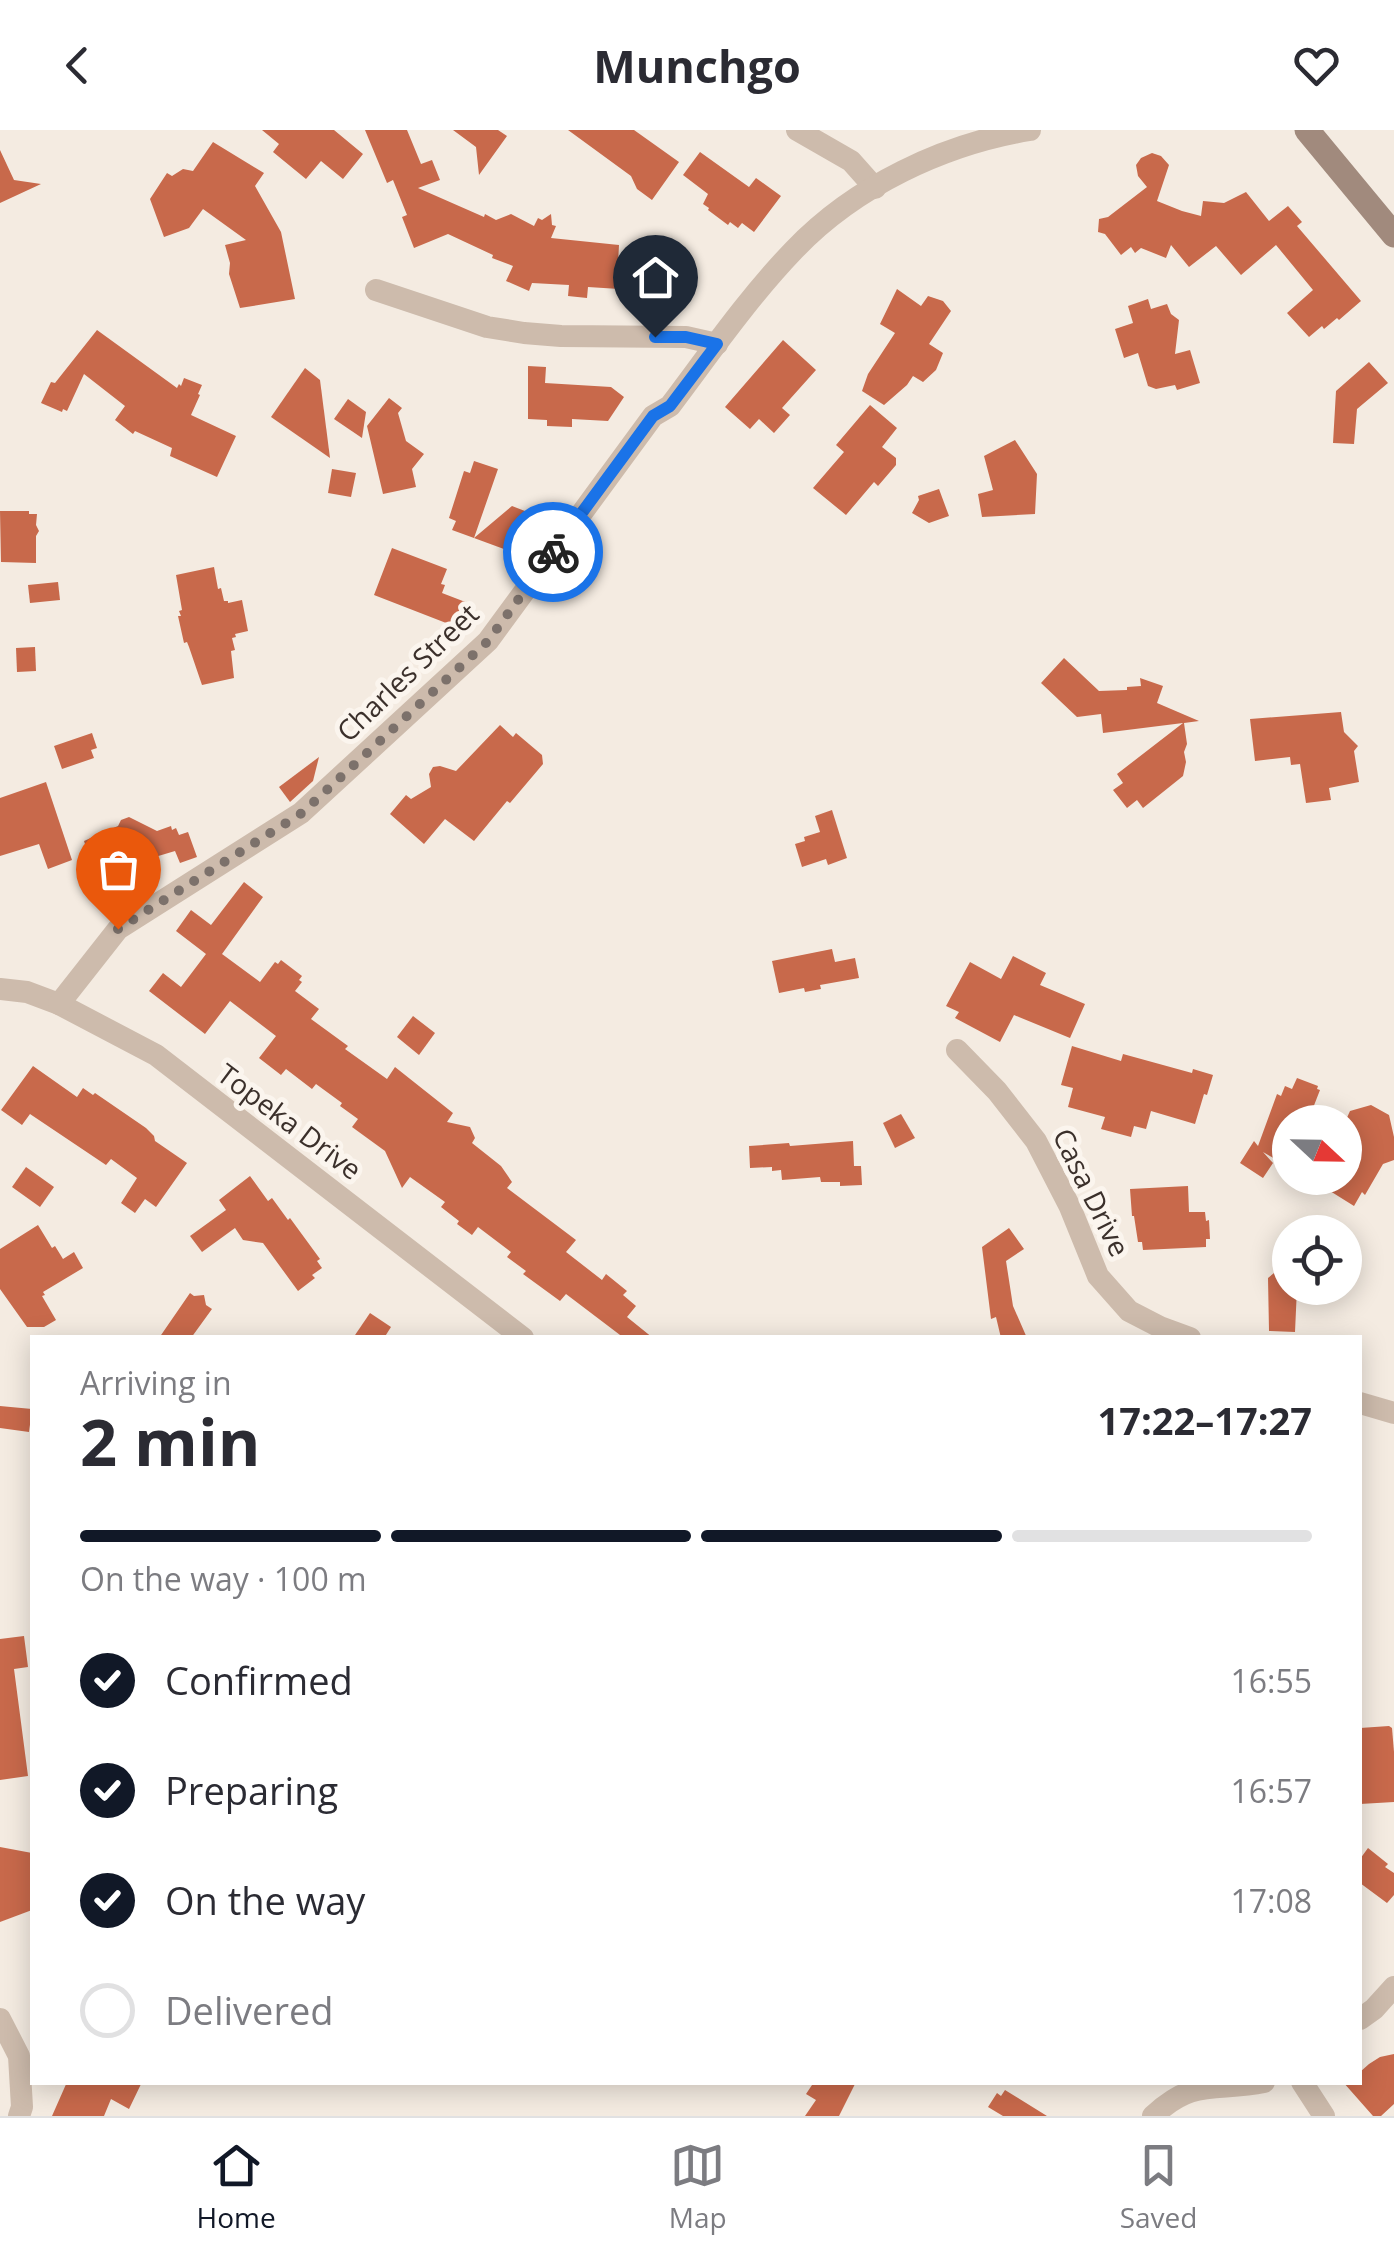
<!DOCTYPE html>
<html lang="en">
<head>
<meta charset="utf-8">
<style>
  :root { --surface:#fff; --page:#f7f7f7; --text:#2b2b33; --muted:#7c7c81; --line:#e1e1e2; --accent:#111827 }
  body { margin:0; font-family:"Open Sans",sans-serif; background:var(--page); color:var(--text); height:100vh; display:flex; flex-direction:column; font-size:38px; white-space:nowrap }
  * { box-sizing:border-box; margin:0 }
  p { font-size:32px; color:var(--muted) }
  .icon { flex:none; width:55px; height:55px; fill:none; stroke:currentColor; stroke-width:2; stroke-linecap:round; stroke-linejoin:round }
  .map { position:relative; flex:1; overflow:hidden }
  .sheet { position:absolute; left:30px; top:1205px; width:1332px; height:750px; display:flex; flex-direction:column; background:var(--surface); border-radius:0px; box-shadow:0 5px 25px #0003 }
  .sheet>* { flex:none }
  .needle { width:65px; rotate:112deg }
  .tools { position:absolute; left:1272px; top:975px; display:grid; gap:20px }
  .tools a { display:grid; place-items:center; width:90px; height:90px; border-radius:50%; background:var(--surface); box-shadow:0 5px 25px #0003; font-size:50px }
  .pin { position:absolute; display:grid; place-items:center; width:85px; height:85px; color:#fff; margin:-102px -42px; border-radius:50% 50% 50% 0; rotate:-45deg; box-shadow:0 0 10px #0007 }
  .pin .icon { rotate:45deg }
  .courier { position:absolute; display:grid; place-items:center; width:100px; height:100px; margin:-50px; border:8px solid #1a73e8; border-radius:50%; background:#fff; color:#222; box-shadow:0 2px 12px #0007 }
  .head em { font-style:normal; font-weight:700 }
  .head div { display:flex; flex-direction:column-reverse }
  .head { display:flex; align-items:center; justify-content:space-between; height:170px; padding:0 50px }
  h1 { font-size:65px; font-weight:700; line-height:75px }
  .bar { display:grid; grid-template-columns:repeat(4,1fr); gap:15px 10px; align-content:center; height:120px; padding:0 50px }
  .bar i { height:12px; border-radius:8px; background:var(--line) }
  .bar .on { background:var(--accent) }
  .bar p { grid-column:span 4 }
  ol { padding:0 50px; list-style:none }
  li { display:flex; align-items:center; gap:30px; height:110px }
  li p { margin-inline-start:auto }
  li .icon { padding:10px; border-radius:50%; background:var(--accent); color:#fff; stroke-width:4 }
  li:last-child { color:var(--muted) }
  li i { width:55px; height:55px; border:5px solid var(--line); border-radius:50% }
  header { display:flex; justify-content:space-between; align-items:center; height:130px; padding:0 50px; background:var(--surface); font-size:45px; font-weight:700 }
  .dock { display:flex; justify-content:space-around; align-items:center; height:140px; border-top:2px solid var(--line); background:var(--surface); font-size:28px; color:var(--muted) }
  .dock a { display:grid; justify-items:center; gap:5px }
  .dock .on { color:var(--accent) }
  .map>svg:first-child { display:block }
</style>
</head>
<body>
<header><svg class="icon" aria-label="back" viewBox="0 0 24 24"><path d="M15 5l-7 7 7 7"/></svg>Munchgo<svg class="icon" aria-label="heart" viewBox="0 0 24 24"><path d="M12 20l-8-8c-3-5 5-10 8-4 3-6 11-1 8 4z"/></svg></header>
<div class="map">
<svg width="1394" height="1986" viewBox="0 0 1394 1986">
  <rect width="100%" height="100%" fill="#f4ebe1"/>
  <g fill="#c8694b">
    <path d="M262,0H334L363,24L343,49L321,31L306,49L273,22L279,14Z"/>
    <path d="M365,0H407L421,34L432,30L440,50L418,58L484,87L485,84L496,90L511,84L534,96L538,88L542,90L551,84L552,95L556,96L551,108L619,115L618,134L652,137L650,161L588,157L587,168L568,166L569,155L532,153L529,161L506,151L513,136L492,128L493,125L448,104L414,118L402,87L407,85L393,50L387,53Z"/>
    <path d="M453,0H498L507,6L479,45L476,17Z"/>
    <path d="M568,0H634L679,32L652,70L637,59L631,46Z"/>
    <path d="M213,12L264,43L255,56L281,102L295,169L240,178L229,144L230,133L225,115L246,110L203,79L189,98L164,107L150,69L167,43L172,46L183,39L193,41Z"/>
    <path d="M0,20L14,50L41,54L0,73Z"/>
    <path d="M700,22L749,57L756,48L781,66L754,102L742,93L738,98L730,92L728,95L708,80L709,78L703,74L708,64L683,45Z"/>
    <path d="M1152,23L1161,26L1169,35L1157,71L1182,81L1201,86L1203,71L1224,73L1246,62L1269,91L1288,76L1302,92L1297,96L1361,171L1339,190L1337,188L1324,199L1322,196L1309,207L1287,183L1313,160L1276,115L1241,145L1216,116L1189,137L1171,115L1166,128L1141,118L1135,123L1131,117L1121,125L1105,104L1098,102L1099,89L1108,87L1147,57L1138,46L1136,35L1141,28Z"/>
    <path d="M897,159L921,176L928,166L943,171L951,181L929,214L943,223L936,240L923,252L913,246L907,255L884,275L862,261L868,244L895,203L880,194Z"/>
    <path d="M1148,169L1151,179L1167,174L1171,184L1179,190L1175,224L1190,220L1200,253L1177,260L1175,255L1156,259L1148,256L1138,223L1124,228L1115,199L1133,193L1128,176Z"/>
    <path d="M97,200L177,258L179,254L181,256L184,248L202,255L198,264L200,265L191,285L236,306L217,347L170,326L172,318L135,301L133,304L115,290L125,276L84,244L67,281L63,279L62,282L41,273L51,252L55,253Z"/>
    <path d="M783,210L816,240L782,278L790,285L774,303L759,289L750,299L725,277Z"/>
    <path d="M1369,232L1388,253L1357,279L1354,314L1333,313L1336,261Z"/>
    <path d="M528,236L546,237L545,253L611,257L624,267L608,291L572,289V297L547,296V290L528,289Z"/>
    <path d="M305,238L320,250L330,328L271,287Z"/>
    <path d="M389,268L402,278L398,283L406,311L424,324L412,339L416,357L383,364L367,296Z"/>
    <path d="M348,269L366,282L362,308L334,289Z"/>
    <path d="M870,275L897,298L882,317L896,328V335L878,356L874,352L846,385L813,358L844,322L836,315Z"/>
    <path d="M1015,310L1037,344L1035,384L982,387L978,364L993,360L984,326Z"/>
    <path d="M474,331L498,339L474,408L452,400L456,391L449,388L464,341L470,343Z"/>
    <path d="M332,339L356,343L351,367L328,363Z"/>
    <path d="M939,359L949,386L929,393L912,383L919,370L918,366Z"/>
    <path d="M512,376L530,383L515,423L474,408Z"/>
    <path d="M0,381H29V384H37L36,395L39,401L36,406V433L1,432Z"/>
    <path d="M392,418L447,439L441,454L445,455L442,463L468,473L459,498L374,465Z"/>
    <path d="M214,437L218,459L221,458L224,471H228V473L242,470L248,501L235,504L236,507L232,508L235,520L231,521L234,548L202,555L189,517L187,512L184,513L178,486H181L179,481L182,480L176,445Z"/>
    <path d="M58,452L60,470L30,473L28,455Z"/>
    <path d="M35,517L36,541L17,542L16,518Z"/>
    <path d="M1064,528L1099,561L1127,560V557L1141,556L1140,548L1163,556L1157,573L1199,591L1184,593L1187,614L1184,622L1186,632L1183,646L1143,678L1137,670L1127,678L1113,660L1123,653L1117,644L1183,593L1103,603L1101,584L1077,587L1041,553Z"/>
    <path d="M1341,582L1344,602L1358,616L1354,621L1359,652L1329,658L1331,670L1306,673L1300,634L1291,635L1290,627L1255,631L1250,589Z"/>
    <path d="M500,595L513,607L516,603L542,625L543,634L510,673L507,671L474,711L445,689L424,714L390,684L406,665L411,669L431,657L429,644L433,637L440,636L456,641Z"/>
    <path d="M92,603L97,618L91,620L94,628L62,639L54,616Z"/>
    <path d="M319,627L313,651L290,672L279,657Z"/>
    <path d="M46,652L72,730L48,739L39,714L0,726V668Z"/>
    <path d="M832,680L847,728L828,735L826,729L802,737L795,714L805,711L804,707L820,702L815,686Z"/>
    <path d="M129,687L157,701L171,696L172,700L176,698L179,705L188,702L197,727L180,733L175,721L95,745L84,711L118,696L121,690Z"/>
    <path d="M244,752L263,767L222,824L260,852L275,832L278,834L281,830L302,846L299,850L302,852L295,861L319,879L311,889L348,916L345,919L387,949L395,937L453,983L447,992L470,997L475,1008L472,1013L501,1036L512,1052L507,1058L576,1110L566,1122L602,1150L606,1144L627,1161L623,1165L636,1176L627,1187L653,1208H624L566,1164L560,1171L523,1144L526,1141L507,1127L511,1122L478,1097L472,1105L457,1094L459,1091L441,1077L445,1072L410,1047L402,1058L385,1021L352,997L358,989L340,976L342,973L316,954L312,959L286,939L281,945L259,928L276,906L230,871L205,904L149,861L163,843L181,857L206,824L176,801L191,780L211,795Z"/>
    <path d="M832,819L835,832L855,828L859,848L820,855L821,859L805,862L804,858L779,863L772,831Z"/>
    <path d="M1013,826L1046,843L1040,855L1085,874L1070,908L1014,885L1000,912L955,888L959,882L946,876L970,832L1001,849Z"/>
    <path d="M413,886L435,903L419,925L397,907Z"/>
    <path d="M1072,916L1121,931L1123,924L1192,943L1193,939L1213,945L1207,965L1204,964L1195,994L1151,981L1146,999L1134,996L1131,1007L1101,999L1105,987L1068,977L1073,958L1061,955Z"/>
    <path d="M33,936L77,967L83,958L93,965L95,963L146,998L154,1006L155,1011L187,1033L156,1077L145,1069L135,1083L121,1073L137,1048L111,1029L106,1035L30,984L22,995L1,980Z"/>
    <path d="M1297,948L1318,956L1317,959L1320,960L1313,978L1345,992L1350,981L1371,975L1389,985L1394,1007V1030L1383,1034L1365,1065L1362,1062L1354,1076L1330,1061L1339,1048H1345V1037L1357,1018L1345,1011V992H1290V1007L1275,1029L1263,1022L1273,1033L1263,1048L1240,1033L1254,1011L1258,1016L1277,964L1281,966L1285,956L1292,959Z"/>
    <path d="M901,984L915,1008L895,1018L883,993Z"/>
    <path d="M853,1011L854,1036H861L862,1055L840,1056V1052H821L820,1047L782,1050L781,1040L772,1041V1037L750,1038L749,1016L789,1013L790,1016Z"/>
    <path d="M26,1037L54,1057L40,1077L12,1057Z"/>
    <path d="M250,1046L268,1071L272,1068L288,1090L290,1088L320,1129L317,1131L322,1138L312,1145L315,1148L298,1161L263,1113L243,1110L235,1098L202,1122L190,1106L226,1080L219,1070Z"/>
    <path d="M1188,1056L1189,1082H1205L1206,1091L1209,1090L1210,1109H1206V1117L1143,1120L1142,1112H1138L1134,1086H1132L1130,1059Z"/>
    <path d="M38,1095L52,1118L55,1116L63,1129L74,1122L83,1138L43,1162L45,1165L42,1166L56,1190L44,1197H27L0,1159V1119Z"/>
    <path d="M1009,1098L1024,1119L1006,1131L1013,1176L1027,1208H1001L996,1187L991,1189L982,1117Z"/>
    <path d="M1290,1130V1158H1297L1295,1202L1269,1201L1268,1148Z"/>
    <path d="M190,1163L194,1166L204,1165L206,1175L212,1179L191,1208H159Z"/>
    <path d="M370,1183L391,1197L384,1208H353Z"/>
    <path d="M0,1276L32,1279L29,1302L0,1298Z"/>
    <path d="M24,1506L28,1537L14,1539L28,1646L0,1650V1509Z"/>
    <path d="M1389,1596L1392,1598L1394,1622V1672L1360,1674V1598Z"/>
    <path d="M0,1717L32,1723V1780L0,1792Z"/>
    <path d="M1368,1718L1388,1734L1385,1737L1394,1743V1765L1387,1773L1360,1753V1729Z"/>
    <path d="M1394,1924V1974L1381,1986H1373L1343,1952H1360V1942L1369,1934L1380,1927Z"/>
    <path d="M67,1952H142L129,1979L111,1969L104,1986H52Z"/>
    <path d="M814,1952H856L839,1986H805L816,1970L806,1964Z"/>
    <path d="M1005,1960L1047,1986H1003L988,1977L997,1963L1001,1966Z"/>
  </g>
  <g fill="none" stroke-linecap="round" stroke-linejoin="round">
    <g stroke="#cdbbac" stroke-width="22">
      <path d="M797,0L851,31L875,58"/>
      <path d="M376,160L487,197L524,203L561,206L686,207L717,214"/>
      <path d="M0,859L27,862L59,874L156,925L523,1208"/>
      <path d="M59,874L118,799L301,683L488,511L653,286L670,276C710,223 748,168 794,120C855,56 944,14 1030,0"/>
      <path d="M957,920L997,961L1036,1011L1070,1077L1098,1146L1129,1181L1160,1197L1190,1208"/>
      <path d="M1360,1273L1394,1283"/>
      <path d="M0,1889L19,1926L22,1977L19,1986"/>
      <path d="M1360,1889L1374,1879L1394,1857"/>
      <path d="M1302,1952L1324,1986"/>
      <path d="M1153,1986C1194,1947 1217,1962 1264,1952"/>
    </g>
    <path stroke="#a18a7d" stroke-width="25" d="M1307,0L1394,105"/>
  </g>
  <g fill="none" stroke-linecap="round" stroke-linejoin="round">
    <path stroke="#7c716b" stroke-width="10" stroke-dasharray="0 18" d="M118,799L302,683L488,511L553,422"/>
    <path stroke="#1a73e8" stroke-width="12" d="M553,422L653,286L670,276L717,214L686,207H655"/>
  </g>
  <g text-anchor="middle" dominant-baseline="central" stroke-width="10" stroke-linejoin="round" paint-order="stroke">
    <g font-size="28" fill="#3b302b" stroke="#fbf5ee">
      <text transform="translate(407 542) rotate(-44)">Charles Street</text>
      <text transform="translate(290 991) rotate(37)">Topeka Drive</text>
      <text transform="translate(1092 1062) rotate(64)">Casa Drive</text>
    </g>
  </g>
</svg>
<div class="tools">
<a><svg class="needle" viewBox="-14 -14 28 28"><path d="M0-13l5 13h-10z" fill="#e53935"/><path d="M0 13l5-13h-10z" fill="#7c7c81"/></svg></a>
<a><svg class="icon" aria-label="locate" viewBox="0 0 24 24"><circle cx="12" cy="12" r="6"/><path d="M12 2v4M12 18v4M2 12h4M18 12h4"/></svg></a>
</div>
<div class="pin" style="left:118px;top:799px;background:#ea580c"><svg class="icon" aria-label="bag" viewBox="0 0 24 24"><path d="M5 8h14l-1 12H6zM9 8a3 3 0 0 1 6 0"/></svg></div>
<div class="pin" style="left:655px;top:207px;background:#1f2937"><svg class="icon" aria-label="home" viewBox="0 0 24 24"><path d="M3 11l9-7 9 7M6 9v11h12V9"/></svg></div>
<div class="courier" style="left:553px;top:422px"><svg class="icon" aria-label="bike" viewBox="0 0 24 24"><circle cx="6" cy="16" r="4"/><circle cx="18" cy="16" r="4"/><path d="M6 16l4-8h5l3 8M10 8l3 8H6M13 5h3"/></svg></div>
<section class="sheet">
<div class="head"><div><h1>2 min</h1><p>Arriving in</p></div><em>17:22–17:27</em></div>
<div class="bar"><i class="on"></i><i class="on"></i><i class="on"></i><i></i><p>On the way · 100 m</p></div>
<ol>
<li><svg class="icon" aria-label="check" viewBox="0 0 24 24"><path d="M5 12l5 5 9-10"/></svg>Confirmed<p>16:55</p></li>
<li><svg class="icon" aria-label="check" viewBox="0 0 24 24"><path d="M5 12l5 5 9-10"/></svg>Preparing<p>16:57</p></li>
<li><svg class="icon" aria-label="check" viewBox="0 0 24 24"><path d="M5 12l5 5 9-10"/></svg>On the way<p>17:08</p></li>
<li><i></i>Delivered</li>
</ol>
</section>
</div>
<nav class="dock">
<a class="on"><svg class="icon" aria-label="home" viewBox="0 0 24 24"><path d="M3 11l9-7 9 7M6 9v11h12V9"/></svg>Home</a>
<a><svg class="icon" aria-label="map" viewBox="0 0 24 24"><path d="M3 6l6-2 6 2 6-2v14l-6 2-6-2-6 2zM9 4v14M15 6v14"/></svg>Map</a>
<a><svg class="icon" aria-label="saved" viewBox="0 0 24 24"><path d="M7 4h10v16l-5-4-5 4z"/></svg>Saved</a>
</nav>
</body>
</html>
